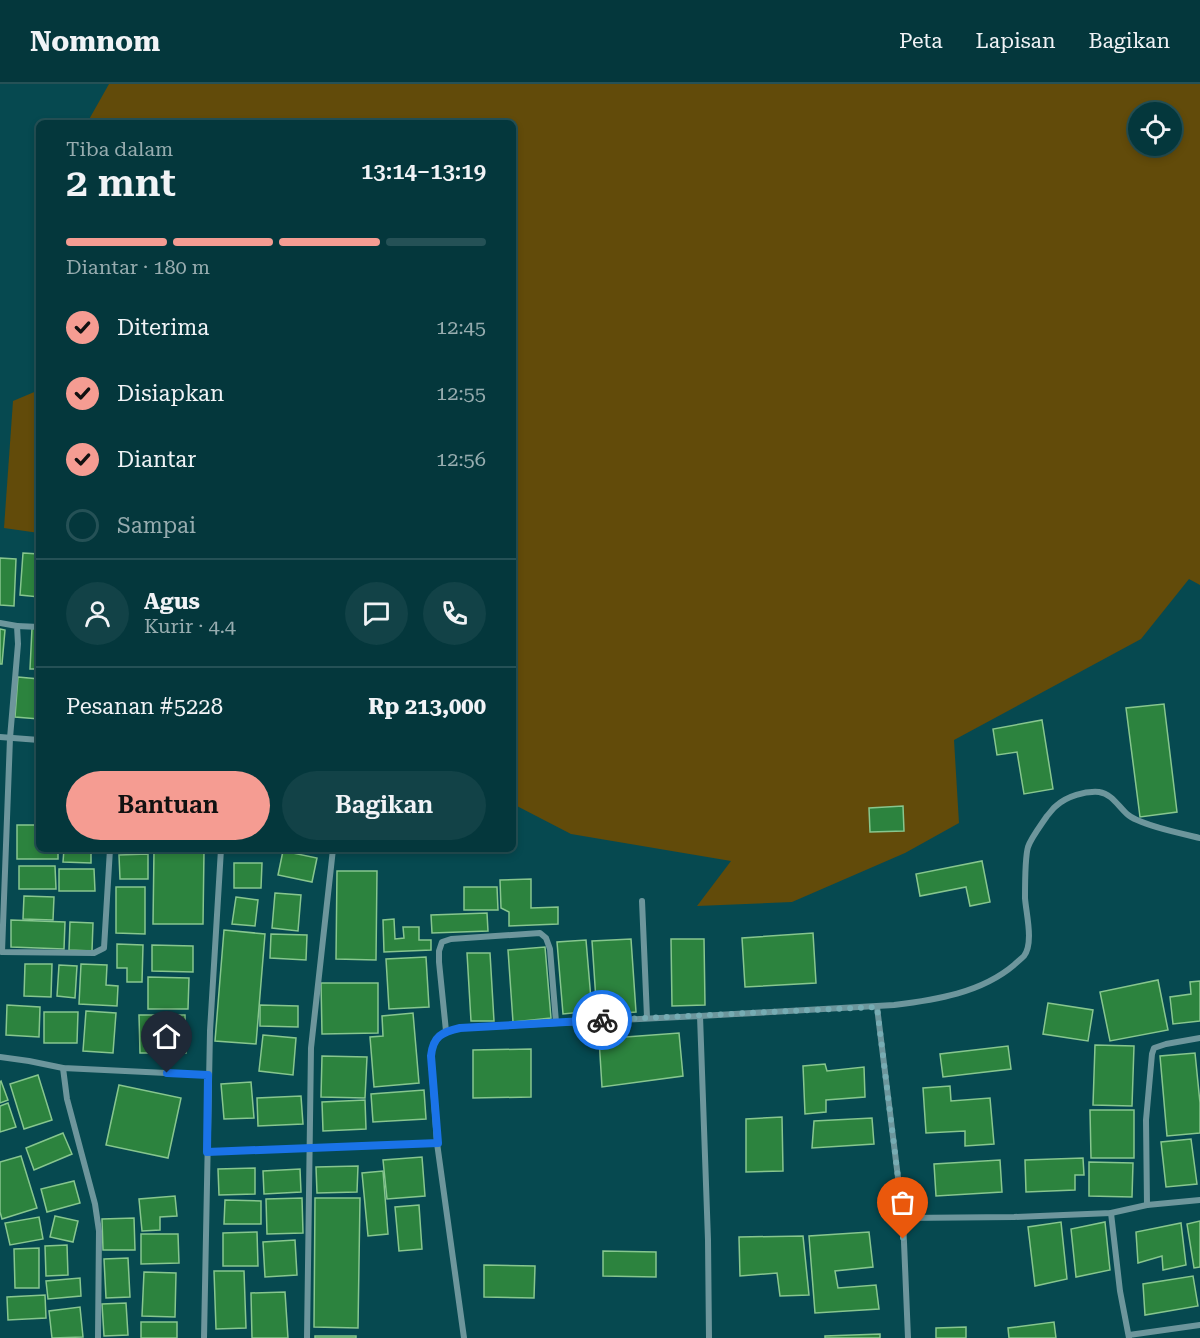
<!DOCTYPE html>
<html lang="id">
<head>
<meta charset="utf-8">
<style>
  :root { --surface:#04373c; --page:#124247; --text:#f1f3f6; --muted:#97acaf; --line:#255156; --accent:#f59c92 }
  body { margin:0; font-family:"Roboto Serif",serif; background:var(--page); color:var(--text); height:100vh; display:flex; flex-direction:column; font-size:22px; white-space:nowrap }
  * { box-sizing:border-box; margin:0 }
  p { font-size:20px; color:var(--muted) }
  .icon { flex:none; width:33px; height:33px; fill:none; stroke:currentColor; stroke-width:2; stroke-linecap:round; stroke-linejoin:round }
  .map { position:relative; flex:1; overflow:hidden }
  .drawer { position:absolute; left:36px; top:36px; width:480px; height:732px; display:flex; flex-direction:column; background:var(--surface); border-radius:9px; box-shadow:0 3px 9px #0003,0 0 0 2px var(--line) }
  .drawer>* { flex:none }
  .buttons { position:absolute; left:1128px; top:18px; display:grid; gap:12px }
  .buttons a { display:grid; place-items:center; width:54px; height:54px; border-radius:50%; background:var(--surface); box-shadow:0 3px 9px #0003,0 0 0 2px var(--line); font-size:30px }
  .pin { position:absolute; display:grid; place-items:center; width:51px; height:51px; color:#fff; margin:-62px -26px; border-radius:50% 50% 50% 0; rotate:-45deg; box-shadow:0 0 6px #0007 }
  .pin .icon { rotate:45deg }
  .courier { position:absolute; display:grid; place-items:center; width:60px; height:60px; margin:-30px; border:4px solid #1a73e8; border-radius:50%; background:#fff; color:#222; box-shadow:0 2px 8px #0007 }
  .headline em { font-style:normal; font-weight:600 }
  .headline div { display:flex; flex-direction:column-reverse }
  .headline { display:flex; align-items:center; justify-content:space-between; height:102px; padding:0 30px }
  h1 { font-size:39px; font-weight:600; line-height:45px }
  .bar { display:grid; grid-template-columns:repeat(4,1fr); gap:9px 6px; align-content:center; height:72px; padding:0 30px }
  .bar i { height:8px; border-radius:4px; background:var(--line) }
  .bar .on { background:var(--accent) }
  .bar p { grid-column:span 4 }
  .line { display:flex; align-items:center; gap:15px; padding:0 30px; border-top:2px solid var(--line) }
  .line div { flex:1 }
  .round { display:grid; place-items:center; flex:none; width:63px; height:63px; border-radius:32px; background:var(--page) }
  ol { padding:0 30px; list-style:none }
  li { display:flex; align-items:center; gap:18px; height:66px }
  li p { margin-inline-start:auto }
  li .icon { padding:6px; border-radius:50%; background:var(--accent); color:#111; stroke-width:4 }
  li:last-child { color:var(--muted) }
  li i { width:33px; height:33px; border:3px solid var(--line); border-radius:50% }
  .button { display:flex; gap:12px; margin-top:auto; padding:12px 30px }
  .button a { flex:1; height:69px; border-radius:36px; background:var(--accent); color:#111; font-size:24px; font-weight:600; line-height:69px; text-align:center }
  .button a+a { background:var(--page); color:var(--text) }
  header { display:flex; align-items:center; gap:36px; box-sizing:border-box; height:84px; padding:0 30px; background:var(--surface); border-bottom:2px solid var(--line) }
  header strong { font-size:28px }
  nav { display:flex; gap:33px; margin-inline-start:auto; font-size:21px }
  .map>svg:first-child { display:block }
</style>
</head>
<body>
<header>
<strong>Nomnom</strong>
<nav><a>Peta</a><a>Lapisan</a><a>Bagikan</a></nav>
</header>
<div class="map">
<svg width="1200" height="1254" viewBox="0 0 1200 1254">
  <rect width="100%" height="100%" fill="#064950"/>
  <g fill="#624b0a" fill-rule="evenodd">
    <path d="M109,0H1200V501L1189,495L1141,555L954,656L959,739L905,769L792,818L697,822L731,777L571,750L513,720V39H87ZM1138,28H1172V62H1138Z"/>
    <path d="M39,306V449L4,444L13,317Z"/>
  </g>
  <g fill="#2c833e" stroke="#87c68e" stroke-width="1.5">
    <path d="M23,469L39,470V513L20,511Z"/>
    <path d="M0,474L16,475L14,522L0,521Z"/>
    <path d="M32,544L39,545V585H30Z"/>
    <path d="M0,545L5,546L2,580H0Z"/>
    <path d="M18,593L39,595V635L15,633Z"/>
    <path d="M1164,620L1177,728L1140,733L1126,624Z"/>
    <path d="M1042,636L1053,705L1024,710L1017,668L997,671L993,645Z"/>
    <path d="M903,722L904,747L870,748L869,724Z"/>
    <path d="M17,741H39V765H58V775H17Z"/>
    <path d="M64,765H91V779L63,778Z"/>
    <path d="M154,766L204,767L203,840H153Z"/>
    <path d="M283,767L317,774L312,798L278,791Z"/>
    <path d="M148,770V795H120L119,771Z"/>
    <path d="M982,777L990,818L970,822L966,803L920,812L916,790Z"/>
    <path d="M234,779H262L261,804H234Z"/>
    <path d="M19,782H55L56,805H19Z"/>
    <path d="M59,785H94L95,807H59Z"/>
    <path d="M337,787H377L376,876L336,875Z"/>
    <path d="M531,795V824L558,823V840L509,842V828L501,824L500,796Z"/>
    <path d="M116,803H145V850L116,849Z"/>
    <path d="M464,803H497L498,826H464Z"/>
    <path d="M275,809L301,811L298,847L272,844Z"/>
    <path d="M24,812L54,813L53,836L23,835Z"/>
    <path d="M236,813L258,816L255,842L232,840Z"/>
    <path d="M487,829L488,847L432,849L431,831Z"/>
    <path d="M394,835L395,855L404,854L403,843H419V856H431V866L384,868L383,836Z"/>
    <path d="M11,836L65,838L64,865L11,863Z"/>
    <path d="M70,838L93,839L92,867L69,866Z"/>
    <path d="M224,846L265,850L256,960L215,957Z"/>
    <path d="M813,849L816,899L745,903L742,854Z"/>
    <path d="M271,850L307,851L306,876L270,874Z"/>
    <path d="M631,855L636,928L597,931L592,857Z"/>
    <path d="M671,855H704L705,921L672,922Z"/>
    <path d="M586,856L592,927L563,930L557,858Z"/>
    <path d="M117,860L143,861L142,898H127V884H117Z"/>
    <path d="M152,861L193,862V888L152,887Z"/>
    <path d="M545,863L551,934L513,938L508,866Z"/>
    <path d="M467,869H490L494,937H471Z"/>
    <path d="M426,873L429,923L389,925L386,875Z"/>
    <path d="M25,880H52L51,913L24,912Z"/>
    <path d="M81,880L107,881L106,901L118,902L117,922L79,920Z"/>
    <path d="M59,881L77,882L75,914L57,912Z"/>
    <path d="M148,893L189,894L188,925H148Z"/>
    <path d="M1158,896L1168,946L1110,957L1100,908Z"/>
    <path d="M1200,897V937L1173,940L1170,913L1191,910L1190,898Z"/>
    <path d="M321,899H378V949L322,950Z"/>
    <path d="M1048,919L1093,926L1088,957L1043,950Z"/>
    <path d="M7,921L40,923L39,953L6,951Z"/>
    <path d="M260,921L298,922V943L260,942Z"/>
    <path d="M86,927L116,929L113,969L83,967Z"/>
    <path d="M44,928H78L77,959H44Z"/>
    <path d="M413,929L419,999L374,1003L370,953L383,952L382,932Z"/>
    <path d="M139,931H185L186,969H140Z"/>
    <path d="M679,949L683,992L602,1003L599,955Z"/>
    <path d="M263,951L296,954L293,991L259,987Z"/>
    <path d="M1095,961L1134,962L1132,1022L1093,1021Z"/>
    <path d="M1008,962L1011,985L943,993L940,970Z"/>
    <path d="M531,965V1013L473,1014V966Z"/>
    <path d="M1195,969L1200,1019V1049L1167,1052L1160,972Z"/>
    <path d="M322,972L367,973L365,1014L321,1013Z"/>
    <path d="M825,980L827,987L864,983L865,1013L826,1016V1028L805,1030L803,982Z"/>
    <path d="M38,991L52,1036L24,1045L10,1000Z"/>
    <path d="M1,997L8,1016L0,1019V998Z"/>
    <path d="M251,998L254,1034L224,1035L221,1000Z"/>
    <path d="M119,1001L181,1014L168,1074L106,1061Z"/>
    <path d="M950,1002L951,1017L990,1014L994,1060L965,1062V1047L926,1049L923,1004Z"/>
    <path d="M424,1006L426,1035L373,1038L371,1010Z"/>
    <path d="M301,1012L303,1040L258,1042L257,1014Z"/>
    <path d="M365,1016L366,1045L323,1047L322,1018Z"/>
    <path d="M8,1019L16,1043L0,1048V1022Z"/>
    <path d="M1090,1026H1134V1074H1091Z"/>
    <path d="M782,1033L783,1087L746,1088V1035Z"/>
    <path d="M872,1034L874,1060L812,1064L814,1037Z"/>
    <path d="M63,1049L72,1070L34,1086L26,1064Z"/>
    <path d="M1191,1055L1197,1100L1166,1103L1161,1058Z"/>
    <path d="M21,1072L37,1124L2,1135L0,1128V1078Z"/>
    <path d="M422,1073L425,1112L387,1115L383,1076Z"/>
    <path d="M1083,1074L1084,1091H1075V1106L1026,1108L1025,1076Z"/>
    <path d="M1000,1076L1002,1108L936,1112L934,1080Z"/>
    <path d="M1089,1078L1133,1079L1132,1113L1089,1112Z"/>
    <path d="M358,1082L357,1108L317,1109L316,1083Z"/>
    <path d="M255,1084V1110L219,1111L218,1085Z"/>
    <path d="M300,1085L301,1108L264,1110L263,1087Z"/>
    <path d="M383,1087L388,1150L368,1152L362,1089Z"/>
    <path d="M74,1097L80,1119L47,1128L41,1105Z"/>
    <path d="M175,1112L177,1132L160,1133V1146L142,1147L139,1115Z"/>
    <path d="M302,1114L303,1149L267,1150L266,1115Z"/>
    <path d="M315,1114H360L358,1244L314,1243Z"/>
    <path d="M225,1116L261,1117V1140H224Z"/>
    <path d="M419,1121L422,1165L399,1167L395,1123Z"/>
    <path d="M55,1132L78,1137L73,1158L50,1153Z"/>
    <path d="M39,1133L43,1155L10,1161L5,1139Z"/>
    <path d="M134,1134L135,1166H103L102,1135Z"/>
    <path d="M1200,1137V1183L1194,1184L1187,1140Z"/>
    <path d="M1061,1138L1067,1195L1035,1202L1028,1143Z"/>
    <path d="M1105,1138L1110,1186L1076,1193L1071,1145Z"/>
    <path d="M1181,1139L1186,1181L1163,1186L1162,1172L1138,1179L1136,1148Z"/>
    <path d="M257,1148L258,1182H223V1149Z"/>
    <path d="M869,1148L873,1183L835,1187L838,1204L876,1201L879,1225L815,1229L809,1152Z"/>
    <path d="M141,1150H178L179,1179L141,1180Z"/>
    <path d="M803,1152L809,1211L780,1212L777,1189L740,1192L739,1153Z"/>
    <path d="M295,1156L297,1191L265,1193L263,1158Z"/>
    <path d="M67,1161L68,1191L46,1192L45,1162Z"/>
    <path d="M39,1164V1204H15L14,1165Z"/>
    <path d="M603,1167L656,1168V1193L603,1192Z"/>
    <path d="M128,1174L130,1213L106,1214L104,1175Z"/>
    <path d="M484,1181L535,1182L534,1214L484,1213Z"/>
    <path d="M214,1187H244L246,1244L216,1245Z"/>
    <path d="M144,1188L176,1189L175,1233L142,1232Z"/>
    <path d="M1193,1192L1198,1222L1145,1231L1143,1200Z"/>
    <path d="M80,1194L81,1212L48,1215L46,1197Z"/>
    <path d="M285,1208L288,1254H252L251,1209Z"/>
    <path d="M45,1211L46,1234L8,1236L7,1213Z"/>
    <path d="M126,1219L128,1251L104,1252L102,1220Z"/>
    <path d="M80,1223L83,1253L52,1254L49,1227Z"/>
    <rect x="141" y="1238" width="36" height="16"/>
    <path d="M1054,1238L1056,1254H1009L1008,1244Z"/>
    <path d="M966,1243V1254H936V1244Z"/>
    <path d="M880,1250V1254H825V1252Z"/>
    <rect x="315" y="1252" width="41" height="2"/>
  </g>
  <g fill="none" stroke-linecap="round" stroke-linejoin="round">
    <g stroke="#6d969c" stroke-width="6">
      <path d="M0,539L17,542L18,560L10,654L2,868L94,869L104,864L110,765"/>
      <path d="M17,542L39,543"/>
      <path d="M0,653L39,656"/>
      <path d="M642,817L647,933"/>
      <path d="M877,923L903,1134L908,1254"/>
      <path d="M700,932L894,921C935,916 981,909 1014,881C1017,878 1021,875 1024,872C1034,859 1026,829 1025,814C1025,803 1025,773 1028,763C1031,754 1041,741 1047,732C1050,729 1053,724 1056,722C1067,712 1085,707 1099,708C1112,710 1118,722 1127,730C1139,741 1183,750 1200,754"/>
      <path d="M446,947L439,878V867L442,858L451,855L540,849L546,854L550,865L556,938"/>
      <path d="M0,973L29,977L63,984L208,991"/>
      <path d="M63,984L67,1015L95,1120L99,1147L98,1254"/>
      <path d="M437,1059L464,1254"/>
      <path d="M207,1068L437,1059L431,973C433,953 442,948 460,944L700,932L708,1156L709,1254"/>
      <path d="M1147,1121L1146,1036L1152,970L1154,964L1166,960L1200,954"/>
      <path d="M1111,1129L1120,1207L1129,1254"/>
      <path d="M903,1134L1014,1133L1111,1129L1147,1121L1200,1116"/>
      <path d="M1129,1251L1200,1241"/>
      <path d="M204,1254L210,947L221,765"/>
      <path d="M307,1254L311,964L333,765"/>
    </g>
  </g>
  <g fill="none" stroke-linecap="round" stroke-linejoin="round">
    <path stroke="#76acb3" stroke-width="6" stroke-dasharray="0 10.8" d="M602,936L877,923L903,1134V1155"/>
    <path stroke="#1a73e8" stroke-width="8" d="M167,989L208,991L207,1068L438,1059L431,972C433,952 442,948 460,944L602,936"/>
  </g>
</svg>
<div class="buttons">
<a><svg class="icon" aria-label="locate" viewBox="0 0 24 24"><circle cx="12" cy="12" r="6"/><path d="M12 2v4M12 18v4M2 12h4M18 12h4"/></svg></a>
</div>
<div class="pin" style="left:903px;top:1155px;background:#ea580c"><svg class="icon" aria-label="bag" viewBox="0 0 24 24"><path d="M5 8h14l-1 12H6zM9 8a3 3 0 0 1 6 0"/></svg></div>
<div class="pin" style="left:167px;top:989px;background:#1f2937"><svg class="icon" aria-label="home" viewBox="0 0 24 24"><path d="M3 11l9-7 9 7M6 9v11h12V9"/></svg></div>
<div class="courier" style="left:602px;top:936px"><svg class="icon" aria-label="bike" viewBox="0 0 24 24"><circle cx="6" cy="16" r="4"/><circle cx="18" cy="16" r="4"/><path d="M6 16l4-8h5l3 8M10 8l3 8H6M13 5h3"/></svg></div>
<section class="drawer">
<div class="headline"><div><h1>2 mnt</h1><p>Tiba dalam</p></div><em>13:14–13:19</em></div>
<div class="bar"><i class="on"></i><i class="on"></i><i class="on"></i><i></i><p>Diantar · 180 m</p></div>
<ol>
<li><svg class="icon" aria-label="check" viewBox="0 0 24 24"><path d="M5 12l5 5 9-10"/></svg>Diterima<p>12:45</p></li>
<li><svg class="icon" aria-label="check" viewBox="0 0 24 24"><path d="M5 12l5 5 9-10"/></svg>Disiapkan<p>12:55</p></li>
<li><svg class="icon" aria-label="check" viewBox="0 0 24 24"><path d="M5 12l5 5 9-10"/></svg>Diantar<p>12:56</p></li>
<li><i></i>Sampai</li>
</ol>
<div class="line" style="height:108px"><a class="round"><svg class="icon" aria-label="person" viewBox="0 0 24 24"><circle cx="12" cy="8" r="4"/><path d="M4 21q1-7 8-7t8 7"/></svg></a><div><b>Agus</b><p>Kurir · 4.4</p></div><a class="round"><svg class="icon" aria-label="chat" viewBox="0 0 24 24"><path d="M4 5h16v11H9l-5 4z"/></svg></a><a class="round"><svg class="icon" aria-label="phone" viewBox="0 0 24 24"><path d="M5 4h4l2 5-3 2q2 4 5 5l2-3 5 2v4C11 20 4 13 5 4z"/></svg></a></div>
<div class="line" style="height:78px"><div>Pesanan #5228</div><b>Rp 213,000</b></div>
<div class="button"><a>Bantuan</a><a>Bagikan</a></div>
</section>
</div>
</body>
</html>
